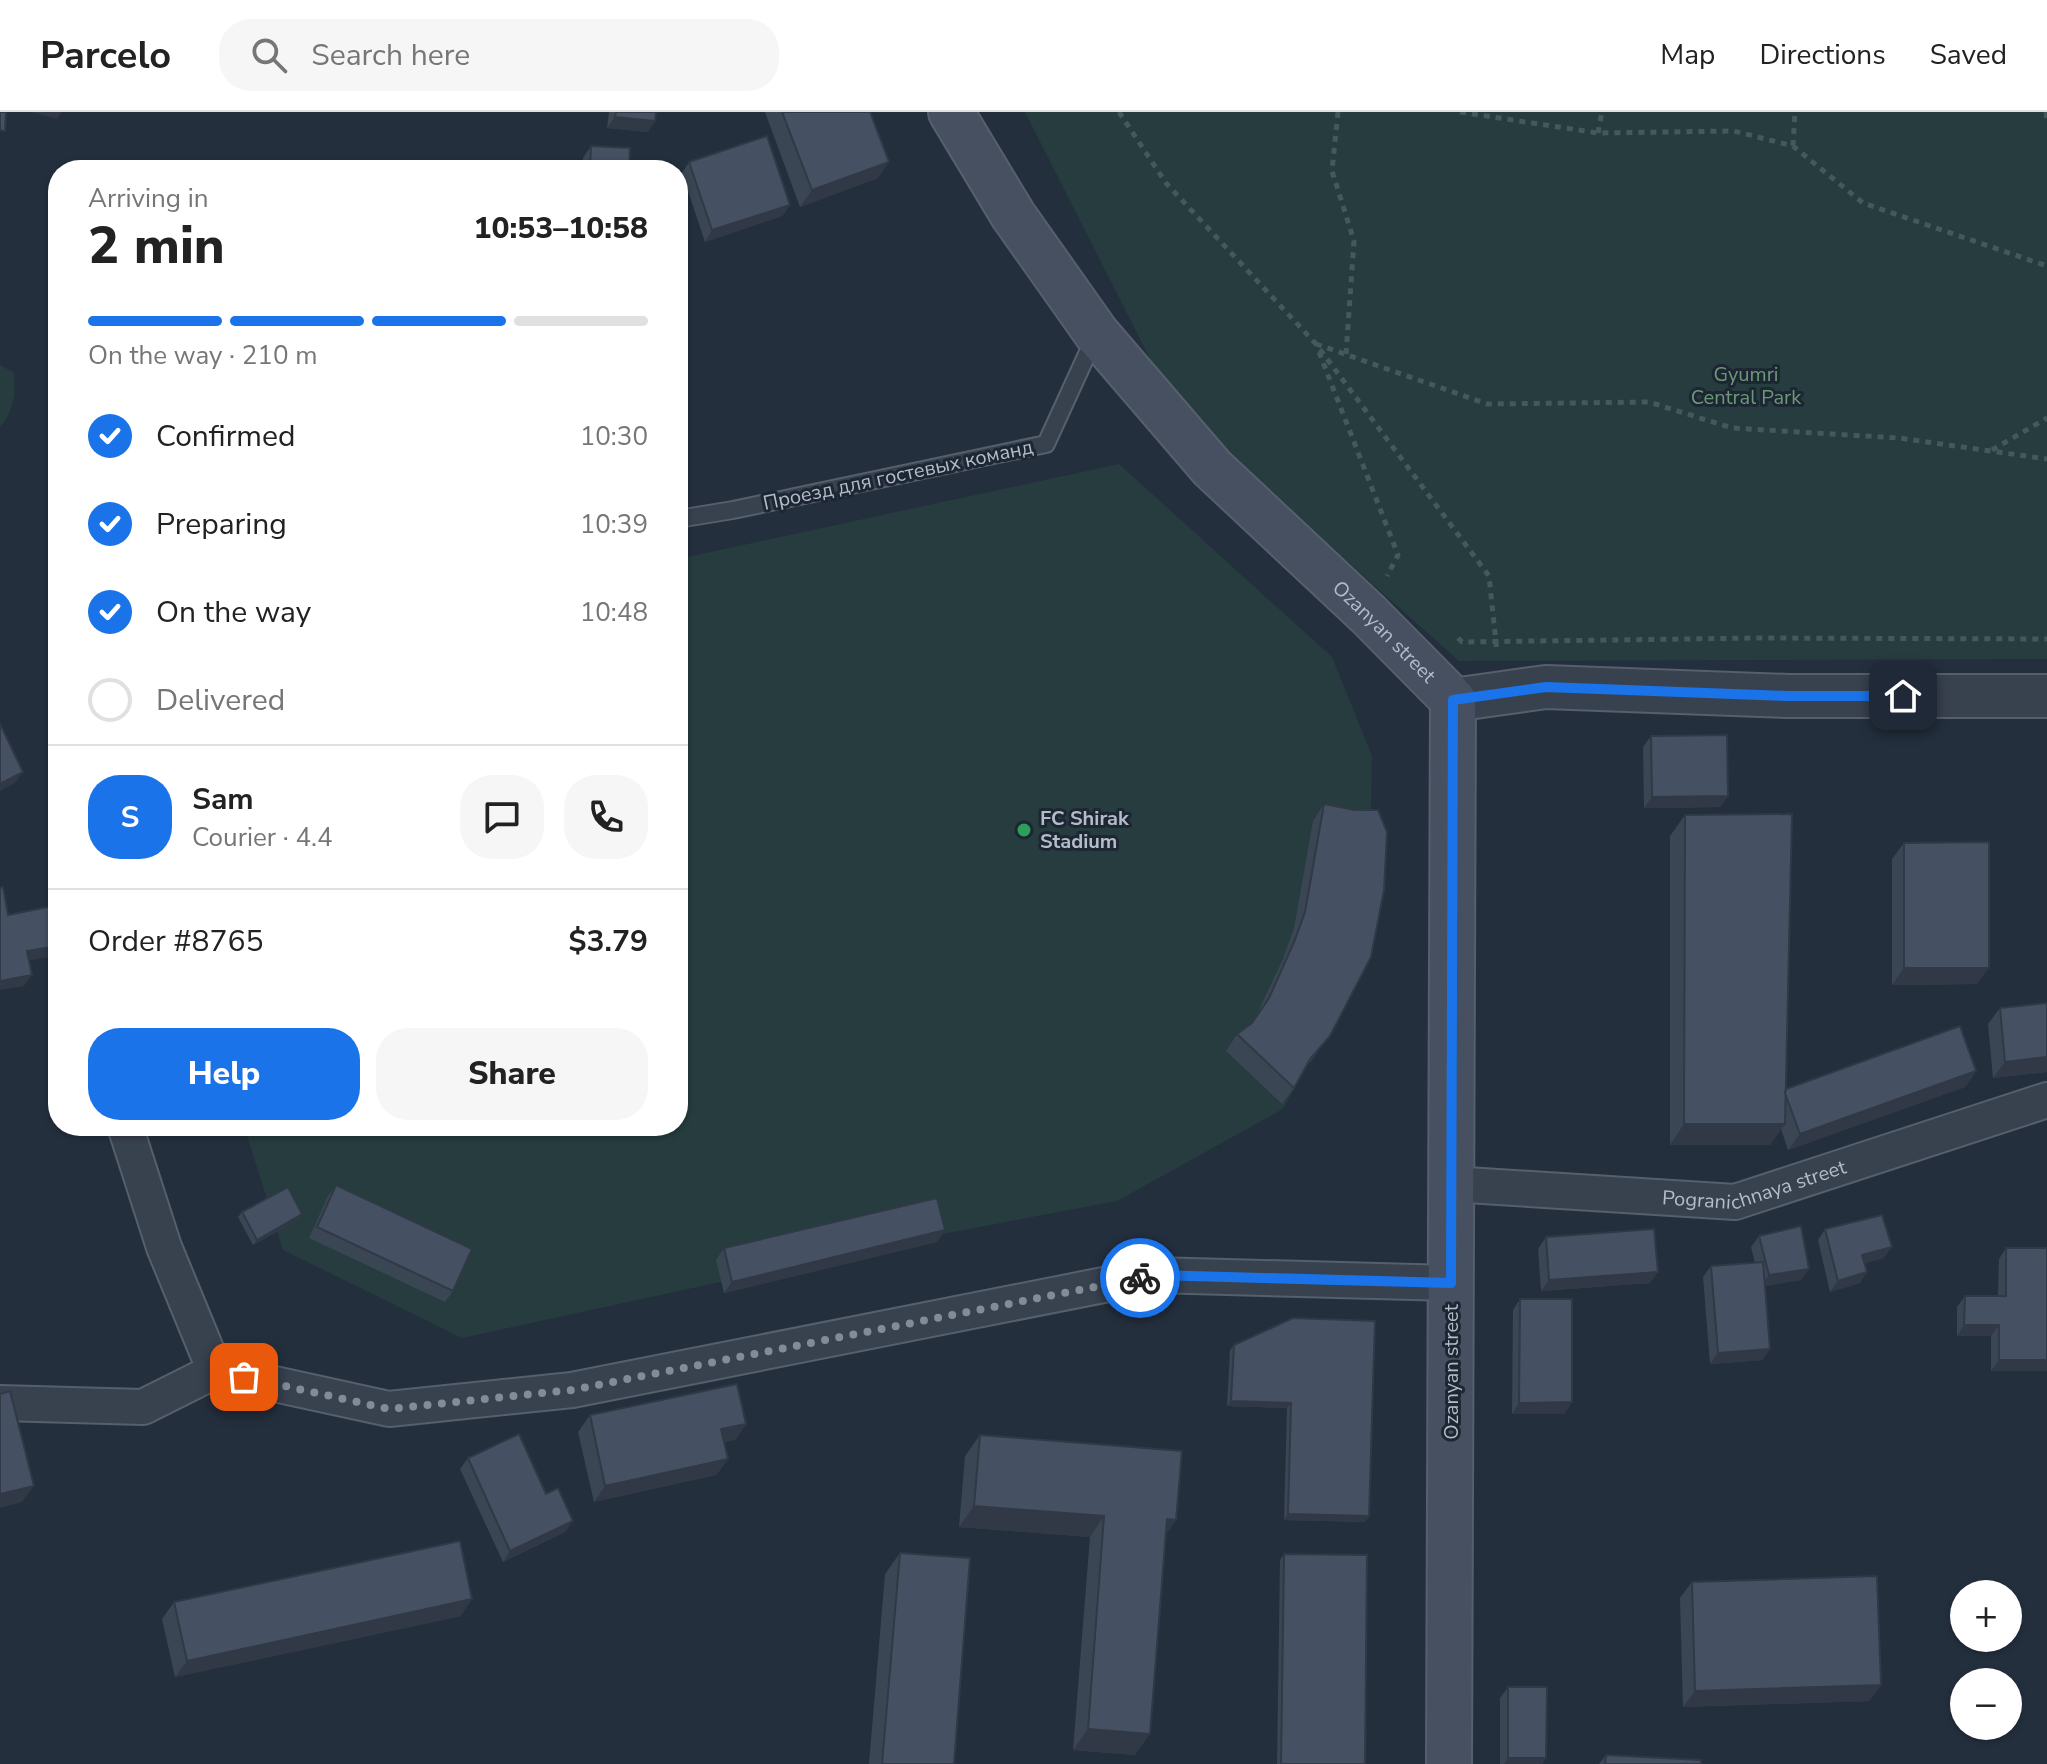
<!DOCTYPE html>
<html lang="en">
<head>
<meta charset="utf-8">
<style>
  :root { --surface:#fff; --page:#f6f6f6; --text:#222; --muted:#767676; --line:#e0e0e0; --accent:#1a73e8 }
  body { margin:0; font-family:"Nunito Sans",sans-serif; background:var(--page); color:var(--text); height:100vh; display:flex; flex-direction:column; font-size:30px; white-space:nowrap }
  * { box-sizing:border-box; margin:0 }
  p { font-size:26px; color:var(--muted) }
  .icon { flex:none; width:44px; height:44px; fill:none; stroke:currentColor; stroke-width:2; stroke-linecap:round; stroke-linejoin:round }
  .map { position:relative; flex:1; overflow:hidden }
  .side { position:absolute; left:48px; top:48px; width:640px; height:976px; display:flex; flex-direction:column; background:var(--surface); border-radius:32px; box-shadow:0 2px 6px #0004 }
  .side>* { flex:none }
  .buttons { position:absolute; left:1950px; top:1468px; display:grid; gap:16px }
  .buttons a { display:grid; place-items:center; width:72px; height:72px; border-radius:50%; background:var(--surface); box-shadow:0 2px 6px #0004; font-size:40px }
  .pin { position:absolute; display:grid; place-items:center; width:68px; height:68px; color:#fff; margin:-34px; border-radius:16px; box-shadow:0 4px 12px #0006 }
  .courier { position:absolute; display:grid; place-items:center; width:80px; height:80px; margin:-40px; border:6px solid #1a73e8; border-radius:50%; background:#fff; color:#222; box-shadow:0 2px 10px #0007 }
  .headline em { font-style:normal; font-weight:800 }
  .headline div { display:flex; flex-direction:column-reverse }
  .headline { display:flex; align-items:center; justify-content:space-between; height:136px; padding:0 40px }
  h1 { font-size:52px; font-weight:800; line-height:60px }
  .bar { display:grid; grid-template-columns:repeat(4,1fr); gap:12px 8px; align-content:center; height:96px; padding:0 40px }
  .bar i { height:10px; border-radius:6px; background:var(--line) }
  .bar .selected { background:var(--accent) }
  .bar p { grid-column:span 4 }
  .line { display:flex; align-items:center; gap:20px; padding:0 40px; border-top:2px solid var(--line) }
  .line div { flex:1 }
  .round { display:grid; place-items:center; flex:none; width:84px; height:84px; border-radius:32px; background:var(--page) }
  ol { padding:0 40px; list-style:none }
  li { display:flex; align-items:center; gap:24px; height:88px }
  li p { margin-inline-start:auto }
  li .icon { padding:8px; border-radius:50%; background:var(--accent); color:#fff; stroke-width:4 }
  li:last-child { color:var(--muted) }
  li i { width:44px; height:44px; border:4px solid var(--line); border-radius:50% }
  .button { display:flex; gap:16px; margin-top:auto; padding:16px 40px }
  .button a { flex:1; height:92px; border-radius:32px; background:var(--accent); color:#fff; font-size:32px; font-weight:800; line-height:92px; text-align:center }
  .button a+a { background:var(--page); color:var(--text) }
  header { display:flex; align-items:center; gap:48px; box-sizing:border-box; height:112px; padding:0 40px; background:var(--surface); border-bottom:2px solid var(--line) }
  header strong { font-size:38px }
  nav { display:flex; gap:44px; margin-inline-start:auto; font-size:28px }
  .search { width:560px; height:72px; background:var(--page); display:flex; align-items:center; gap:20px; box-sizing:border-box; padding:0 28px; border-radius:32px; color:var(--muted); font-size:30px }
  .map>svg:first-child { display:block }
</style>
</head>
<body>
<header>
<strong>Parcelo</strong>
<div class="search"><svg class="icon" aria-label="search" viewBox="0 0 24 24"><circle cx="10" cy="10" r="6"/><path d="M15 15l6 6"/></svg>Search here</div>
<nav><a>Map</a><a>Directions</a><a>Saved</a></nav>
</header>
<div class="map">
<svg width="2047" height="1652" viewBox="0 0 2047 1652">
  <rect width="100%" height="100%" fill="#242f3e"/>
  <g fill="#263c3f">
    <path d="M1025,0H2047V547L1459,549L1175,296Z"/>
    <path d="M0,253L14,261C16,281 14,299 0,315Z"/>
    <path d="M1119,352L1332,545L1372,644L1369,791L1360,862L1283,997L1117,1089L932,1124L462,1226L283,1138L244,1014H678V447Z"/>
  </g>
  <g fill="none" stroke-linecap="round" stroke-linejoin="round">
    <g stroke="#565f6c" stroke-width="20">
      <path id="service" d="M678,407L733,398L1046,332L1094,227"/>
    </g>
    <g stroke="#565f6c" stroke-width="38">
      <g id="minor">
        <path d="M125,1014L164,1135L215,1259"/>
        <path id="s1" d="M1451,1072L1735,1090L2047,988"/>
        <path d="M0,1291L143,1295L215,1259L389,1297L572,1278L1154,1163L1451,1171"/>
      </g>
    </g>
    <g stroke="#565f6c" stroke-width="46">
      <path id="tertiary" d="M1453,588L1546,575L1788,584H2047"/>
    </g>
    <g stroke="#565f6c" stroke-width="48">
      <g id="secondary">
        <path id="s2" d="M951,0L1013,103L1097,222L1212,356L1368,502L1453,588L1449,1652"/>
      </g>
    </g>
    <g stroke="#44595c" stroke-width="5" stroke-dasharray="6 6" stroke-linecap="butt">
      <path d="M1119,0L1166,71L1316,232L1489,464L1497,540"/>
      <path d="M1338,0L1332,59L1354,129L1346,242"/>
      <path d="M1460,0L1598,21L1734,19L1793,34L1863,91L2047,154"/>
      <path d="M2046,0L2047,12"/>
      <path d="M1598,21L1602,0"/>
      <path d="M1793,34L1795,0"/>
      <path d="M1316,232L1487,292L1649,290L1732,316L1899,326L2047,347"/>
      <path d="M1319,240L1398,443L1387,464"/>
      <path d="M1992,338L2047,306"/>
      <path d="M1458,526L1462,530L1759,526L2047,527"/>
    </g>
    <use href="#service" stroke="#38414e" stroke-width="16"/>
    <use href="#minor" stroke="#38414e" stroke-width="34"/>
    <use href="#tertiary" stroke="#38414e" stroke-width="42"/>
    <use href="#secondary" stroke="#465061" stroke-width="44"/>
  </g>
  <g fill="#3b4654">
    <path d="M609,0H656L648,20L607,16Z"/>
    <path d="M765,0H870L878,66L800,95Z"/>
    <path d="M591,34L629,58H582L583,46Z"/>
    <path d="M689,50L790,93L782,104L705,130L682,61Z"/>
    <path d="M1651,624L1728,684L1720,695L1644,696L1643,635Z"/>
    <path d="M1324,692L1318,940L1306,955L1294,976L1282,992L1226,939L1237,922L1251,912L1257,902L1283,847L1294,816L1313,709Z"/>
    <path d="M1685,703L1786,977L1976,959L1965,975L1788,1038L1781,1017L1770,1033H1670V724Z"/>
    <path d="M1904,731L1977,872L1892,873V747Z"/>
    <path d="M2047,891V960L1993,966L1988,912L2000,896Z"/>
    <path d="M336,1073L453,1179L445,1190L309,1126L328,1084Z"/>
    <path d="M242,1100L302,1102L298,1108L253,1133L238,1105Z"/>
    <path d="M1825,1117L1884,1146L1865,1151L1867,1160L1860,1171L1830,1180L1818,1128Z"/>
    <path d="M945,1118L937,1130L724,1181L716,1148L724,1136Z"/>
    <path d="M1759,1124L1801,1168L1765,1174L1770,1237L1762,1248L1710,1252L1703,1165L1711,1154L1755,1151L1751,1135Z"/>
    <path d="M1546,1125L1650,1171L1541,1179L1538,1137Z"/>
    <path d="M2006,1136H2047V1259H1991V1224H1957V1195L1965,1184H1998L1999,1147Z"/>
    <path d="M1520,1187L1572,1290L1564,1302H1512L1513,1198Z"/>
    <path d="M1375,1209L1369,1404L1365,1410L1284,1408L1287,1296L1227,1294L1230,1238L1234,1233Z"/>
    <path d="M590,1303L746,1312L735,1328L724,1330L728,1347L716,1363L594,1390L578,1320Z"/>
    <path d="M980,1323L1176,1408L1166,1422L1135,1643L1073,1638L1090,1425L959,1415L965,1344Z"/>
    <path d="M468,1346L565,1420L503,1450L460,1357Z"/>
    <path d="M900,1441L954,1652H869L885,1462Z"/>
    <path d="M1284,1442L1365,1652H1277L1280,1448Z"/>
    <path d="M1692,1470L1881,1573L1869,1589L1683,1595L1680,1486Z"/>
    <path d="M174,1490L461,1504L175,1565L162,1507Z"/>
    <path d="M1508,1575L1546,1646L1542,1652H1500V1586Z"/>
    <path d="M1606,1643L1701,1652H1599Z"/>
  </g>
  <g fill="#303945">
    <path d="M31,0H62L57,7Z"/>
    <path d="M615,5L655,9L648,20L607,16Z"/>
    <path d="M889,50L878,66L800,95L812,78Z"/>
    <path d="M790,93L782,104L705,130L712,118Z"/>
    <path d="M23,660L15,671L0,679V672Z"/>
    <path d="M1728,684L1720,695L1644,696L1652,685Z"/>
    <path d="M58,834V844L19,850L27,839Z"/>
    <path d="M1904,856H1989L1977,872L1892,873Z"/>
    <path d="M32,863L24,874L0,878V869Z"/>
    <path d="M2047,945V960L1993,966L2005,950Z"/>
    <path d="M1976,959L1965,975L1788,1038L1800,1022Z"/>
    <path d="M1684,1012H1785L1770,1033H1670Z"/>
    <path d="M302,1102L298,1108L253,1133L257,1128Z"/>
    <path d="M945,1118L937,1130L724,1181L732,1170Z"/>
    <path d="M1892,1135L1884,1146L1854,1154L1862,1143Z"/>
    <path d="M1809,1157L1801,1168L1761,1175L1769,1163Z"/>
    <path d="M1658,1160L1650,1171L1541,1179L1549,1168Z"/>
    <path d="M1867,1160L1860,1171L1830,1180L1838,1169Z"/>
    <path d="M1964,1213H1999L1991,1224H1957Z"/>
    <path d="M1770,1237L1762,1248L1710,1252L1718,1241Z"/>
    <path d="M1999,1248H2047V1259H1991Z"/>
    <path d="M1231,1289L1291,1291L1287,1296L1227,1294Z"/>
    <path d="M1572,1290L1564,1302H1512L1519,1291Z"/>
    <path d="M746,1312L735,1328L709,1333L721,1317Z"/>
    <path d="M728,1347L716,1363L594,1390L605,1374Z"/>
    <path d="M34,1374L22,1390L0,1396V1382Z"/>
    <path d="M974,1394L1104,1404L1090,1425L959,1415Z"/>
    <path d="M1288,1402L1369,1404L1365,1410L1284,1408Z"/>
    <path d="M1167,1407L1176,1408L1161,1429Z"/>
    <path d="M573,1409L565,1420L503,1450L510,1439Z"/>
    <path d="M472,1487L461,1504L175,1565L187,1549Z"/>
    <path d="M1881,1573L1869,1589L1683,1595L1695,1579Z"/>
    <path d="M1088,1617L1150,1622L1135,1643L1073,1638Z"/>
    <path d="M1508,1646H1546L1542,1652H1504Z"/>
  </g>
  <g fill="#455162" stroke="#303945" stroke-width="2">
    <path d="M0,0H6L5,19L0,18Z"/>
    <path d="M616,0H656L655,9L615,5Z"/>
    <path d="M782,0H870L889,50L812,78Z"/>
    <path d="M767,24L790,93L712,118L689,50Z"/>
    <path d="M591,34L630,36L629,58H590Z"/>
    <path d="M0,612L23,660L0,672Z"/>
    <path d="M1727,623L1728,684L1652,685L1651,624Z"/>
    <path d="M1324,692L1355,698H1378L1387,720L1384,778L1371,845L1330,924L1310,947L1294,976L1237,922L1252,911L1269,886L1294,830L1305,800Z"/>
    <path d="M1792,702L1785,1012H1684L1685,703Z"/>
    <path d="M1989,730V856H1904V731Z"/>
    <path d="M3,775L8,803L58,793V834L27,839L32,863L0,869V776Z"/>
    <path d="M2047,891V945L2005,950L2000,896Z"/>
    <path d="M1960,914L1976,959L1800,1022L1785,981L1786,977Z"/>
    <path d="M336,1073L472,1137L453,1179L317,1115Z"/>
    <path d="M288,1075L302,1102L257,1128L242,1100Z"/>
    <path d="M937,1086L945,1118L732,1170L724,1136Z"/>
    <path d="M1882,1103L1892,1135L1862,1143L1867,1160L1838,1169L1825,1117Z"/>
    <path d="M1801,1114L1809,1157L1769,1163L1759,1124Z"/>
    <path d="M1654,1117L1658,1160L1549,1168L1546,1125Z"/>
    <path d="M2006,1136H2047V1248H1999V1213H1964L1965,1184H2006Z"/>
    <path d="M1763,1150L1770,1237L1718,1241L1711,1154Z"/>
    <path d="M1520,1187H1572V1290L1519,1291Z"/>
    <path d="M1293,1206L1375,1209L1369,1404L1288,1402L1291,1291L1231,1289L1234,1233Z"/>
    <path d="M737,1272L746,1312L721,1317L728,1347L605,1374L590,1303Z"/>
    <path d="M10,1279L34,1374L0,1382V1282Z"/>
    <path d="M519,1322L546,1382L558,1376L573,1409L510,1439L468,1346Z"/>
    <path d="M980,1323L1182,1339L1176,1408L1167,1407L1150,1622L1088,1617L1104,1404L974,1394Z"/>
    <path d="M460,1429L472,1487L187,1549L174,1490Z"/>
    <path d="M900,1441L970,1446L954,1652H882Z"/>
    <path d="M1284,1442L1367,1443L1365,1652H1281Z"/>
    <path d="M1877,1464L1881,1573L1695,1579L1692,1470Z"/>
    <path d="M1508,1575H1547L1546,1646H1508Z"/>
    <path d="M1606,1643L1701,1648V1652H1605Z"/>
  </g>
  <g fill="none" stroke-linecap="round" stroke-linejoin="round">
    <path stroke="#828b98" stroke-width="8" stroke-dasharray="0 14.4" d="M244,1265L389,1297L572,1278L1140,1166"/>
    <path stroke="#1a73e8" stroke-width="10" d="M1140,1166L1154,1163L1451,1171L1453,588L1546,575L1788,584H1903"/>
  </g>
  <circle fill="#2e9e5b" stroke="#1d2633" stroke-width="3" cx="1024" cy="718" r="8"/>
  <g text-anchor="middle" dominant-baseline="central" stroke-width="6" stroke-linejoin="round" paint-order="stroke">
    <g font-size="20" fill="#6b9a76" stroke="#1d2633">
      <text x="1746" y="262">Gyumri<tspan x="1746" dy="23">Central Park</tspan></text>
    </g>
    <g font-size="20" fill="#b4bcc9" stroke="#1d2633">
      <text transform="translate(898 363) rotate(-12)">Проезд для гостевых команд</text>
      <text stroke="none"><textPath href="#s2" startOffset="680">Ozanyan street</textPath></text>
      <text stroke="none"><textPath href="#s1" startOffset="306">Pogranichnaya street</textPath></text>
      <text transform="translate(1451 1260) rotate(-90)">Ozanyan street</text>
    </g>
    <g font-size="20" font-weight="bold" fill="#b4bcc9" stroke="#1d2633" text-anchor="start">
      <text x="1040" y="706">FC Shirak<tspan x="1040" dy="23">Stadium</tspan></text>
    </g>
  </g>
</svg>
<div class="buttons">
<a>+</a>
<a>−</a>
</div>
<div class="pin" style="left:244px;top:1265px;background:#ea580c"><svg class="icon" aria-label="bag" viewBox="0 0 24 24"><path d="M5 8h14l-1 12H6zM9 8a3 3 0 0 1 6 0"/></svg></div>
<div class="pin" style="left:1903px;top:584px;background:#1f2937"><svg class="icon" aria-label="home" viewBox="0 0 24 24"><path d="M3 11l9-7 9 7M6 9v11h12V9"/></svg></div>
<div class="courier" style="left:1140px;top:1166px"><svg class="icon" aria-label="bike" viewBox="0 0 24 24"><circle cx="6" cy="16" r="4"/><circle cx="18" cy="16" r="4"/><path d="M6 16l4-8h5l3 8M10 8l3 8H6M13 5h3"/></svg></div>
<section class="side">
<div class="headline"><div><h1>2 min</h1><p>Arriving in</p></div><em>10:53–10:58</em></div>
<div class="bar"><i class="selected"></i><i class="selected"></i><i class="selected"></i><i></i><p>On the way · 210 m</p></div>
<ol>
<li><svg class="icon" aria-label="check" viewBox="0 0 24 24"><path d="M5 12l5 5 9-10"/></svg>Confirmed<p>10:30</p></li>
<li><svg class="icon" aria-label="check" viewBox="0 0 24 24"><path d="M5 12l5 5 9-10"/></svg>Preparing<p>10:39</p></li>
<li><svg class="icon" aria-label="check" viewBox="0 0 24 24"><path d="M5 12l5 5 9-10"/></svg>On the way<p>10:48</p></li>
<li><i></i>Delivered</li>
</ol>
<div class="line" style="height:144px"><b class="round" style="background:var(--accent);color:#fff">S</b><div><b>Sam</b><p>Courier · 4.4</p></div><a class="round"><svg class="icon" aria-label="chat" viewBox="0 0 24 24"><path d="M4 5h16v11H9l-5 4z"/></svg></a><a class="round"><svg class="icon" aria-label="phone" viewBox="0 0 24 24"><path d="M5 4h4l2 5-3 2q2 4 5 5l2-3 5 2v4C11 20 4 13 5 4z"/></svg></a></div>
<div class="line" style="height:104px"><div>Order #8765</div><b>$3.79</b></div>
<div class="button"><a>Help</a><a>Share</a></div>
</section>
</div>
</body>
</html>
